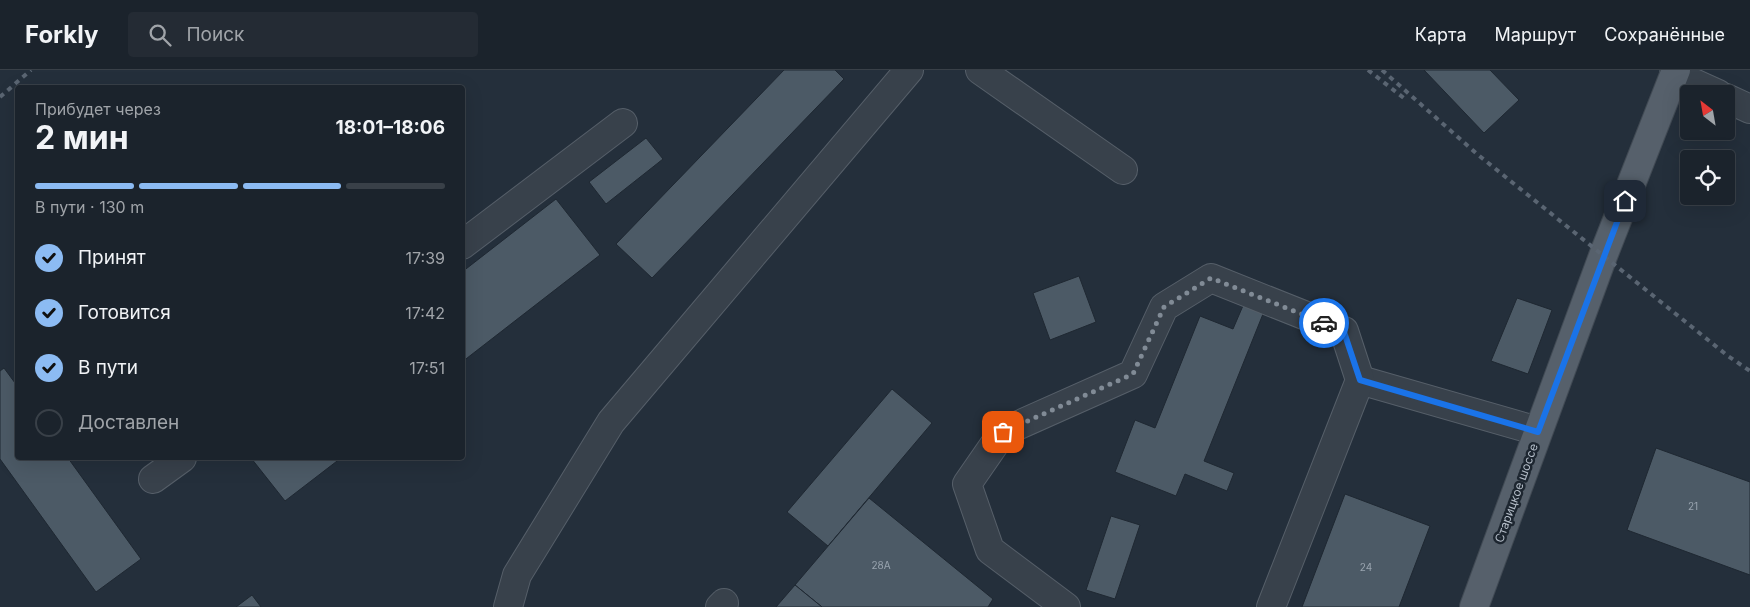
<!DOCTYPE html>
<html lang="ru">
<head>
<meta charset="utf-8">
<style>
  :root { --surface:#1b232c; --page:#242b34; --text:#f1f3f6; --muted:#a0a4a9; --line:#394048; --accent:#8cbbf3 }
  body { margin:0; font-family:Inter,sans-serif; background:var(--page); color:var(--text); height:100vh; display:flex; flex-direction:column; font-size:19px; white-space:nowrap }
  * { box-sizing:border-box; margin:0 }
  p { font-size:16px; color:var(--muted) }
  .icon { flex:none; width:28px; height:28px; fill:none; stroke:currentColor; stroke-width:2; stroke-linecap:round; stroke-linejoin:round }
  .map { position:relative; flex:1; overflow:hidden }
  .details { position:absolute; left:15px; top:15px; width:450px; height:375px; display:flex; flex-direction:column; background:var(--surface); border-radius:5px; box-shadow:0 5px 20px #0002,0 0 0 1px var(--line) }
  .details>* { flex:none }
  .needle { width:32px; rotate:329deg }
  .fabs { position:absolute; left:1680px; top:15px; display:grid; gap:10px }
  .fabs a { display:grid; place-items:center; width:55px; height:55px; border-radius:5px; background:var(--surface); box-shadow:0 5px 20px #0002,0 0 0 1px var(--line); font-size:25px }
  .pin { position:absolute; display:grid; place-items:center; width:42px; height:42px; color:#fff; margin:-21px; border-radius:10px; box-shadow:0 2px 8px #0006 }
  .courier { position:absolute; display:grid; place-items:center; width:50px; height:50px; margin:-25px; border:4px solid #1a73e8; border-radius:50%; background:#fff; color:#222; box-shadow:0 1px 6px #0007 }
  .headline em { font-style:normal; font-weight:700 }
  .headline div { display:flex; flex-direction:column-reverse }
  .headline { display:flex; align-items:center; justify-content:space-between; height:85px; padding:0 20px }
  h1 { font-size:32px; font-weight:700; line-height:38px }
  .bar { display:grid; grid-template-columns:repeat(4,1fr); gap:8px 5px; align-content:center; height:60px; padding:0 20px }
  .bar i { height:6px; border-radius:4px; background:var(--line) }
  .bar .active { background:var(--accent) }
  .bar p { grid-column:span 4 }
  ol { padding:0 20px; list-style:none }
  li { display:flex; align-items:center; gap:15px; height:55px }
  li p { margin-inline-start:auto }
  li .icon { padding:5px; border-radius:50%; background:var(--accent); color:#111; stroke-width:4 }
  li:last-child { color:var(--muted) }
  li i { width:28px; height:28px; border:2px solid var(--line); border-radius:50% }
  header { display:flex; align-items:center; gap:30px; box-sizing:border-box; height:70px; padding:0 25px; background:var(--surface); border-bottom:1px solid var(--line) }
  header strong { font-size:24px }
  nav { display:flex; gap:28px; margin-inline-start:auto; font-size:18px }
  .search { width:350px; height:45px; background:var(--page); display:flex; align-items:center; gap:12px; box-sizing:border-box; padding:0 18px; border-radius:5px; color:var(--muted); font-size:19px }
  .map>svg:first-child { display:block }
</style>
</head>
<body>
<header>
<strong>Forkly</strong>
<div class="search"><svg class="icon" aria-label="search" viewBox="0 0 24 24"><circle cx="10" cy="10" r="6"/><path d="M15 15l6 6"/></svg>Поиск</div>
<nav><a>Карта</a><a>Маршрут</a><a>Сохранённые</a></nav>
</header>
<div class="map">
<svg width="1750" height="537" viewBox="0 0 1750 537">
  <rect width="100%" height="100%" fill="#242f3b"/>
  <g fill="#4c5a66" stroke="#1f2832">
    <path d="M784,0H835L844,9L652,208L616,174Z"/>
    <path d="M1424,0H1490L1519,30L1484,63Z"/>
    <path d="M646,68L663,89L606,134L589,112Z"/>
    <path d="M556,129L600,185L462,292V202Z"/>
    <path d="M1079,206L1096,252L1050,270L1033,223Z"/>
    <path d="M1517,228L1552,240L1528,304L1491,291Z"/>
    <path d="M1245,231L1265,239L1204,391L1234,403L1227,421L1185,404L1176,426L1115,402L1135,350L1155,358L1200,246L1233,259Z"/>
    <path d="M4,298L18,317V388H68L141,489L96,522L0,389V301Z"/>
    <path d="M892,319L932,353L828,476L787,442Z"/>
    <path d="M1656,378L1750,412V505L1627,460Z"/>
    <path d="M251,388H341L285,431Z"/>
    <path d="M1345,424L1430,456L1399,537H1302Z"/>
    <path d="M869,428L993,529L988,537H822L795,515Z"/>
    <path d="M1111,446L1140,455L1115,529L1086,520Z"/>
    <path d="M795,515L822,537H776Z"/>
    <path d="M252,525L261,537H236Z"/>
  </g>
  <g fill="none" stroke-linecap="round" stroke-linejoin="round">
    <g stroke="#565f69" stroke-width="30">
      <g id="minor">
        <path d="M980,0L1123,100"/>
        <path d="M1674,4L1718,24"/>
        <path d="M1726,28L1750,39"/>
        <path d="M462,175L623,53"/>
        <path d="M1360,310L1538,361"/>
        <path d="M153,409L182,388"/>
        <path d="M508,537L517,505L611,352L909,0"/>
        <path d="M720,537L724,533"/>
        <path d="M1066,537L990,480L967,414L1003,362L1133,304L1164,237L1211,208L1344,261L1360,310L1271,537"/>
      </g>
    </g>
    <g stroke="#414a54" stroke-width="30">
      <path id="major" d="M1474,537L1603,186L1676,0"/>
    </g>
    <use href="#minor" stroke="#38414b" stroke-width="28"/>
    <use href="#major" stroke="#56606b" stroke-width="28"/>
    <g stroke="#5a6572" stroke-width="4" stroke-dasharray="5 5" stroke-linecap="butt">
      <path d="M1368,0L1405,29"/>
      <path d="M1382,0L1477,84L1728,286L1750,301"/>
      <path d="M0,27L31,0"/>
    </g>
  </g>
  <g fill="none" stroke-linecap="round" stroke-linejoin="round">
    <path stroke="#818b96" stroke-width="5" stroke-dasharray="0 9" d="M1003,362L1133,304L1164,237L1211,208L1324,253"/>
    <path stroke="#1a73e8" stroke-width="6" d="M1324,253L1344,262L1360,310L1538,362L1625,131"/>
  </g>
  <g text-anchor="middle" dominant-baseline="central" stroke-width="5" stroke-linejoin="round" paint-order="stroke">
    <g font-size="10" fill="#99a4af">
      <text x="1693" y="436">21</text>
      <text x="881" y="495">28А</text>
      <text x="1366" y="497">24</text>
    </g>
    <g font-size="12" fill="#b3bcc7" stroke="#1d2630">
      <text transform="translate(1516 423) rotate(-70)">Старицкое шоссе</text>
    </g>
  </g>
</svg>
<div class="fabs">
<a><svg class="needle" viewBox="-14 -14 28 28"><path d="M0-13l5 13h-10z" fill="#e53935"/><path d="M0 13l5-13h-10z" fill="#a0a4a9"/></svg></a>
<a><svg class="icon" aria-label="locate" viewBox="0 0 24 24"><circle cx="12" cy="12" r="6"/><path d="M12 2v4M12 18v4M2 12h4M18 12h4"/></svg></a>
</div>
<div class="pin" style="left:1003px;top:362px;background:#ea580c"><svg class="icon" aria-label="bag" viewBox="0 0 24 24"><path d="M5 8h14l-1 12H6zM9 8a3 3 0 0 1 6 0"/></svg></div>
<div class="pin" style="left:1625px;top:131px;background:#1f2937"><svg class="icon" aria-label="home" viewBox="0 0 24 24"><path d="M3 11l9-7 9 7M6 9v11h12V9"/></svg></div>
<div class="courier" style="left:1324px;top:253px"><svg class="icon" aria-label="car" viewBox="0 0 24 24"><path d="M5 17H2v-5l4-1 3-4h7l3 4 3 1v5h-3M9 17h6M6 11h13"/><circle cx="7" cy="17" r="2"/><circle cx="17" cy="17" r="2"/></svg></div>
<section class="details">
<div class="headline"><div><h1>2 мин</h1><p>Прибудет через</p></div><em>18:01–18:06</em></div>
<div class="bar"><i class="active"></i><i class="active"></i><i class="active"></i><i></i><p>В пути · 130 m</p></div>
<ol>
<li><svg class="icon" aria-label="check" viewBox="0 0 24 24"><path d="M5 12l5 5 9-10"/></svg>Принят<p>17:39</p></li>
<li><svg class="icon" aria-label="check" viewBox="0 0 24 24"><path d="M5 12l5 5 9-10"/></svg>Готовится<p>17:42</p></li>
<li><svg class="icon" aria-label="check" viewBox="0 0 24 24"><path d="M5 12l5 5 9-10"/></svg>В пути<p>17:51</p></li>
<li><i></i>Доставлен</li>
</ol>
</section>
</div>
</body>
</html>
